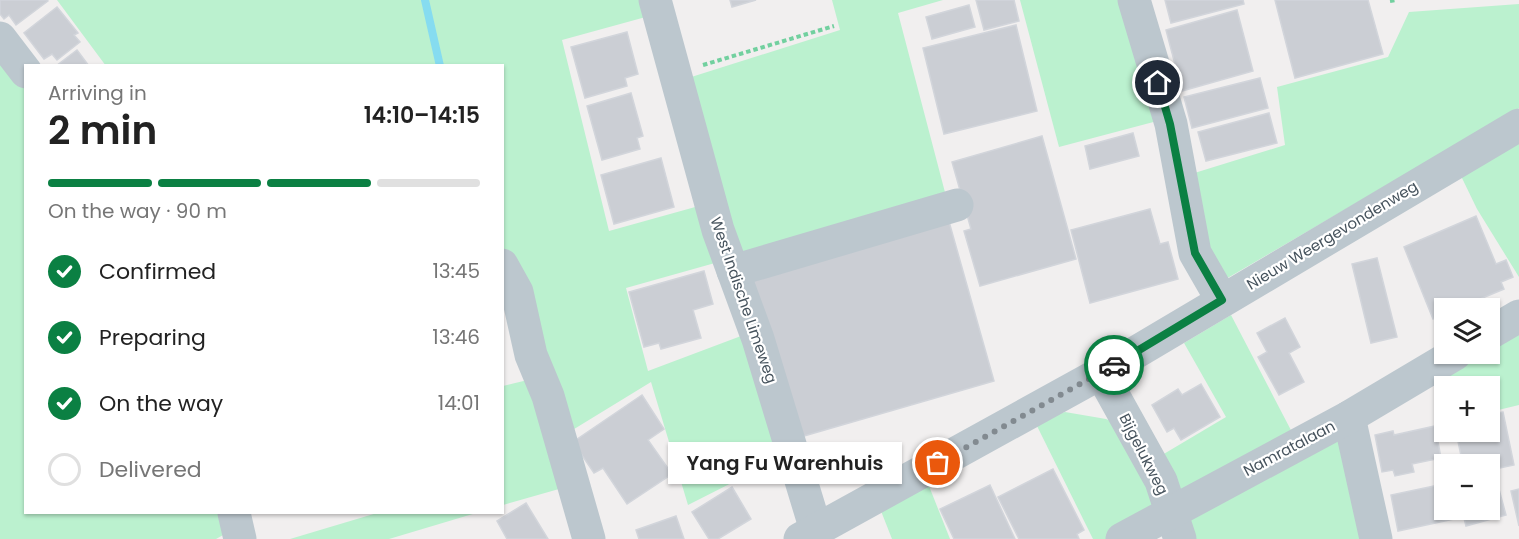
<!DOCTYPE html>
<html lang="en">
<head>
<meta charset="utf-8">
<style>
  :root { --surface:#fff; --page:#f6f6f6; --text:#222; --muted:#767676; --line:#e0e0e0; --accent:#0b8043 }
  body { margin:0; font-family:Poppins,sans-serif; background:var(--page); color:var(--text); height:100vh; display:flex; flex-direction:column; font-size:22px; white-space:nowrap }
  * { box-sizing:border-box; margin:0 }
  p { font-size:20px; color:var(--muted) }
  .icon { flex:none; width:33px; height:33px; fill:none; stroke:currentColor; stroke-width:2; stroke-linecap:round; stroke-linejoin:round }
  .map { position:relative; flex:1; overflow:hidden }
  .drawer { position:absolute; left:24px; top:64px; width:480px; height:450px; display:flex; flex-direction:column; background:var(--surface); border-radius:0px; box-shadow:0 2px 4px #0004 }
  .drawer>* { flex:none }
  .tools { position:absolute; left:1434px; top:298px; display:grid; gap:12px }
  .tools a { display:grid; place-items:center; width:66px; height:66px; border-radius:0px; background:var(--surface); box-shadow:0 2px 4px #0004; font-size:30px }
  .pin { position:absolute; display:grid; place-items:center; width:51px; height:51px; color:#fff; margin:-26px; border:3px solid #fff; border-radius:50%; box-shadow:0 2px 6px #0007 }
  .courier { position:absolute; display:grid; place-items:center; width:60px; height:60px; margin:-30px; border:4px solid #0b8043; border-radius:50%; background:#fff; color:#222; box-shadow:0 2px 8px #0007 }
  .bubble { position:absolute; height:42px; border-radius:0px; background:var(--surface); box-shadow:0 2px 4px #0004; font-size:20px; font-weight:600; line-height:42px; text-align:center }
  .headline em { font-style:normal; font-weight:600 }
  .headline div { display:flex; flex-direction:column-reverse }
  .headline { display:flex; align-items:center; justify-content:space-between; height:102px; padding:0 24px }
  h1 { font-size:39px; font-weight:600; line-height:45px }
  .bar { display:grid; grid-template-columns:repeat(4,1fr); gap:9px 6px; align-content:center; height:72px; padding:0 24px }
  .bar i { height:8px; border-radius:4px; background:var(--line) }
  .bar .active { background:var(--accent) }
  .bar p { grid-column:span 4 }
  ol { padding:0 24px; list-style:none }
  li { display:flex; align-items:center; gap:18px; height:66px }
  li p { margin-inline-start:auto }
  li .icon { padding:6px; border-radius:50%; background:var(--accent); color:#fff; stroke-width:4 }
  li:last-child { color:var(--muted) }
  li i { width:33px; height:33px; border:3px solid var(--line); border-radius:50% }
  .map>svg:first-child { display:block }
</style>
</head>
<body>
<div class="map">
<svg width="1519" height="539" viewBox="0 0 1519 539">
  <rect width="100%" height="100%" fill="#f1efef"/>
  <g fill="#bbf1cf">
    <path d="M57,0H649L653,15L562,40L609,231L706,204L722,261L626,288L648,371L749,333L787,455L688,505L651,382L566,434L503,257L502,66H106Z"/>
    <path d="M832,0H943L898,13L947,200L740,259L685,79L840,30Z"/>
    <path d="M1020,0H1126L1161,120L1059,147Z"/>
    <path d="M1519,4V108L1219,283L1188,175L1285,145L1277,87L1388,57L1409,12Z"/>
    <path d="M0,40L25,78L26,513H227L232,530L216,539H0Z"/>
    <path d="M1519,142V277L1477,209L1461,176Z"/>
    <path d="M1231,315L1294,436L1186,491L1177,488L1157,458L1226,417L1184,343Z"/>
    <path d="M1519,322V405L1490,412V387H1444V422L1442,423L1433,374L1467,354H1490V340Z"/>
    <path d="M536,378L566,487L503,505V386Z"/>
    <path d="M1065,412L1106,419L1120,425L1157,501L1106,539H1093L1037,426L1052,416Z"/>
    <path d="M1335,432L1370,539H1189L1188,510Z"/>
    <path d="M929,486L950,539H892L881,511Z"/>
    <path d="M377,513H476L389,539H290Z"/>
  </g>
  <g fill="none" stroke-linecap="round" stroke-linejoin="round">
    <path stroke="#86dcf0" stroke-width="8" d="M425,0L440,66"/>
  </g>
  <g fill="#cbced4" stroke="#d2d5db" stroke-width="1.5">
    <path d="M0,0H47L48,1L16,25L9,15L4,19L0,14Z"/>
    <path d="M730,0H756L732,7Z"/>
    <path d="M976,0H1014L1019,21L984,30Z"/>
    <path d="M1165,0H1243L1244,4L1171,23Z"/>
    <path d="M1275,0H1368L1383,54L1295,78Z"/>
    <path d="M969,5L975,27L932,39L926,17Z"/>
    <path d="M57,7L78,33L74,35L80,42L57,60L52,54L44,59L24,33Z"/>
    <path d="M1237,10L1253,71L1182,91L1166,30Z"/>
    <path d="M1016,25L1037,111L944,134L923,48Z"/>
    <path d="M627,32L638,74L625,78L627,86L585,98L571,47Z"/>
    <path d="M77,50L89,66H56Z"/>
    <path d="M1260,78L1268,108L1192,128L1184,97Z"/>
    <path d="M631,93L643,136L637,138L640,149L602,160L587,106Z"/>
    <path d="M1269,113L1277,143L1206,161L1198,132Z"/>
    <path d="M1133,133L1139,156L1090,169L1085,146Z"/>
    <path d="M1042,136L1076,259L980,286L964,231L971,229L952,162Z"/>
    <path d="M661,158L674,207L614,224L601,175Z"/>
    <path d="M1150,209L1160,244L1168,242L1178,279L1090,303L1071,230Z"/>
    <path d="M1476,216L1496,264L1506,260L1513,277L1501,282L1504,289L1456,309H1444V314L1433,319L1404,247Z"/>
    <path d="M948,218L994,381L797,438L751,275Z"/>
    <path d="M1377,258L1397,337L1371,343L1352,264Z"/>
    <path d="M704,271L713,304L693,310L701,338L661,349L659,343L644,347L629,292Z"/>
    <path d="M1285,318L1300,347L1289,353L1304,382L1279,395L1258,357L1267,352L1257,333Z"/>
    <path d="M1201,384L1220,417L1181,440L1174,428L1167,432L1152,405L1178,389L1182,395Z"/>
    <path d="M642,395L664,429L648,440L672,474L627,504L603,468L594,473L573,442Z"/>
    <path d="M1503,412L1514,465L1490,470V465H1463L1456,432H1490V414Z"/>
    <path d="M1435,426L1441,458L1412,464L1414,472L1395,476L1393,470L1382,472L1375,435L1393,431L1394,435Z"/>
    <path d="M1053,469L1084,530L1077,534L1079,539H1019L998,497Z"/>
    <path d="M1497,482L1506,515L1466,526L1462,510H1490V483Z"/>
    <path d="M990,485L1015,539H954L940,509Z"/>
    <path d="M1439,485V489L1444,488V510H1457L1459,518L1398,531L1391,495Z"/>
    <path d="M732,487L751,519L718,539H709L692,512Z"/>
    <path d="M1519,489V526L1511,491Z"/>
    <path d="M526,503L548,539H507L497,521Z"/>
    <path d="M676,516L684,539H639L636,530Z"/>
  </g>
  <g fill="none" stroke-linecap="round" stroke-linejoin="round">
    <g stroke="#72d09f" stroke-width="4" stroke-dasharray="4.5 3" stroke-linecap="butt">
      <path d="M1390,1L1396,0"/>
      <path d="M703,65L834,26"/>
    </g>
    <g stroke="#bcc7ce" stroke-width="33">
      <path d="M655,0L718,230L758,339L816,530"/>
      <path d="M1134,0L1171,124L1195,253L1222,300"/>
      <path d="M0,38L26,72"/>
      <path d="M502,265L517,292L531,355L548,396L589,539"/>
      <path d="M733,271L957,205"/>
      <path d="M1490,333L1519,316"/>
      <path d="M1101,373L1161,481L1180,539"/>
      <path d="M1349,417L1376,539"/>
      <path d="M234,513L240,539"/>
      <path d="M800,539L1101,373L1519,125"/>
      <path d="M1122,539L1349,417L1455,354"/>
    </g>
  </g>
  <g fill="none" stroke-linecap="round" stroke-linejoin="round">
    <path stroke="#828a90" stroke-width="6" stroke-dasharray="0 10.8" d="M938,463L1114,365"/>
    <path stroke="#0b8043" stroke-width="8" d="M1114,365L1222,300L1195,253L1170,124L1158,83"/>
  </g>
  <g text-anchor="middle" dominant-baseline="central" stroke-width="4.5" stroke-linejoin="round" paint-order="stroke">
    <g font-size="15" fill="#46535d" stroke="#fff">
      <text transform="translate(1332 235) rotate(-31)">Nieuw Weergevondenweg</text>
      <text transform="translate(744 300) rotate(71)">West Indische Limeweg</text>
      <text transform="translate(1289 448) rotate(-28)">Namratalaan</text>
      <text transform="translate(1144 454) rotate(63)">Bijgelukweg</text>
    </g>
  </g>
</svg>
<div class="tools">
<a><svg class="icon" aria-label="layers" viewBox="0 0 24 24"><path d="M12 4l9 5-9 5-9-5zM3 14l9 5 9-5"/></svg></a>
<a>+</a>
<a>−</a>
</div>
<div class="pin" style="left:938px;top:463px;background:#ea580c"><svg class="icon" aria-label="bag" viewBox="0 0 24 24"><path d="M5 8h14l-1 12H6zM9 8a3 3 0 0 1 6 0"/></svg></div>
<div class="pin" style="left:1158px;top:83px;background:#1f2937"><svg class="icon" aria-label="home" viewBox="0 0 24 24"><path d="M3 11l9-7 9 7M6 9v11h12V9"/></svg></div>
<div class="courier" style="left:1114px;top:365px"><svg class="icon" aria-label="car" viewBox="0 0 24 24"><path d="M5 17H2v-5l4-1 3-4h7l3 4 3 1v5h-3M9 17h6M6 11h13"/><circle cx="7" cy="17" r="2"/><circle cx="17" cy="17" r="2"/></svg></div>
<div class="bubble" style="left:668px;top:442px;width:234px">Yang Fu Warenhuis</div>
<section class="drawer">
<div class="headline"><div><h1>2 min</h1><p>Arriving in</p></div><em>14:10–14:15</em></div>
<div class="bar"><i class="active"></i><i class="active"></i><i class="active"></i><i></i><p>On the way · 90 m</p></div>
<ol>
<li><svg class="icon" aria-label="check" viewBox="0 0 24 24"><path d="M5 12l5 5 9-10"/></svg>Confirmed<p>13:45</p></li>
<li><svg class="icon" aria-label="check" viewBox="0 0 24 24"><path d="M5 12l5 5 9-10"/></svg>Preparing<p>13:46</p></li>
<li><svg class="icon" aria-label="check" viewBox="0 0 24 24"><path d="M5 12l5 5 9-10"/></svg>On the way<p>14:01</p></li>
<li><i></i>Delivered</li>
</ol>
</section>
</div>
</body>
</html>
